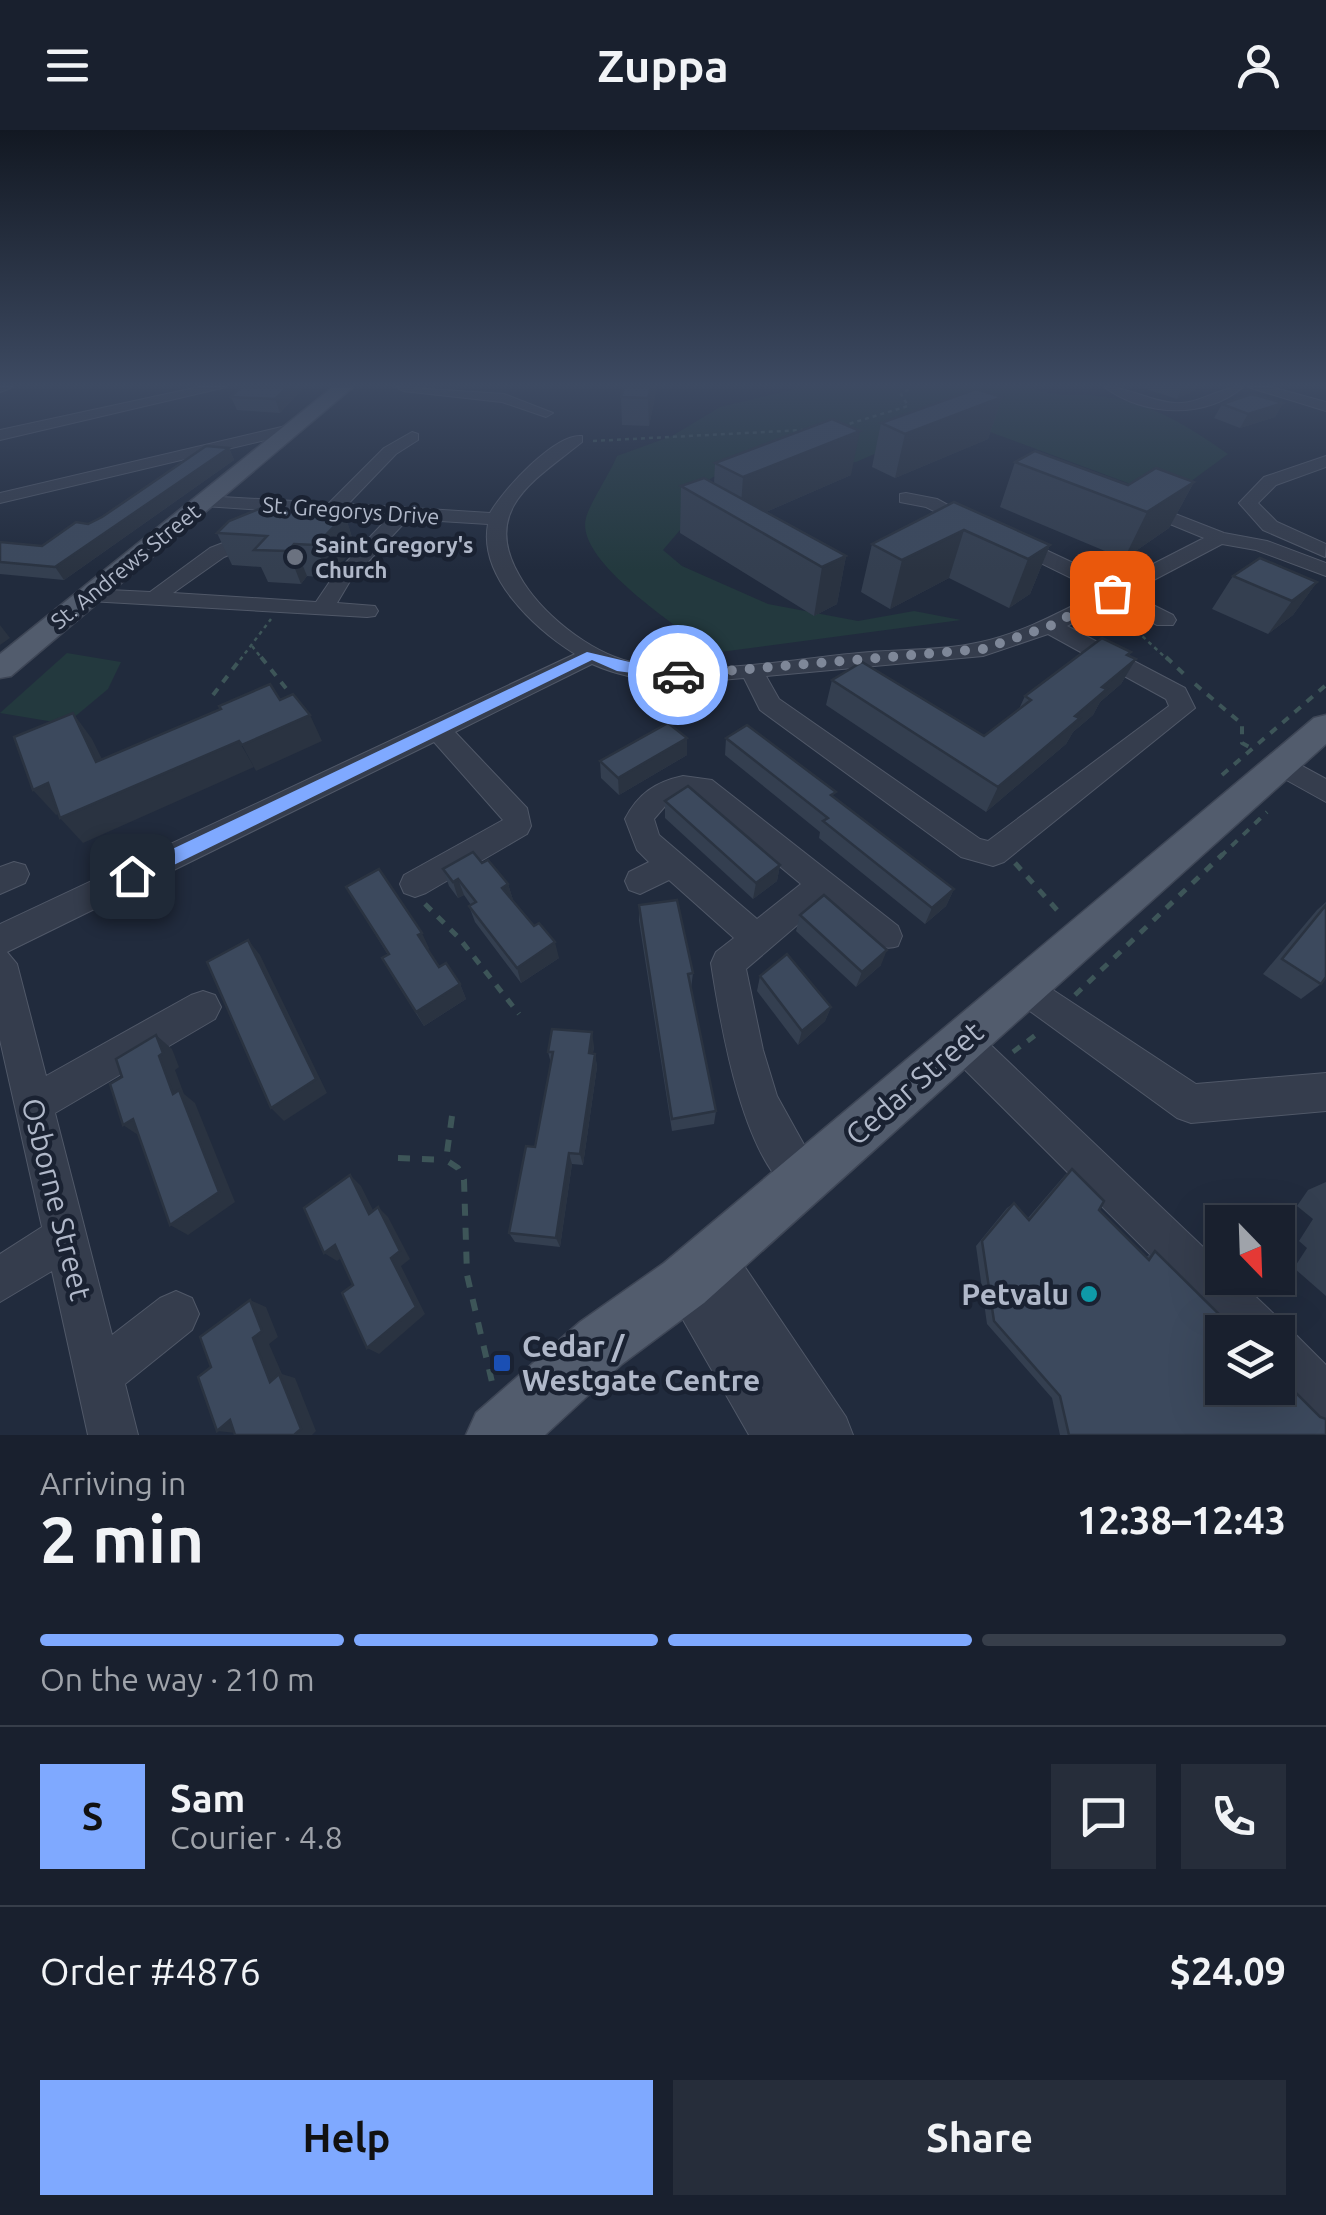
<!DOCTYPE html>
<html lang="en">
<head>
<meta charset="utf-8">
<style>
  :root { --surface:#19202e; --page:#262d3a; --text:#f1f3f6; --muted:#9fa3aa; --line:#373e4a; --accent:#7fa9ff }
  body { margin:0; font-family:Ubuntu,sans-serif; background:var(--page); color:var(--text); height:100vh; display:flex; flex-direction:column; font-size:38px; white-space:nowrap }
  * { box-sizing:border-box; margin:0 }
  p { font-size:32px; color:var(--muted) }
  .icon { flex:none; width:55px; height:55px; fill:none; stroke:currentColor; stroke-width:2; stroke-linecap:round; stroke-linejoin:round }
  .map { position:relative; height:1305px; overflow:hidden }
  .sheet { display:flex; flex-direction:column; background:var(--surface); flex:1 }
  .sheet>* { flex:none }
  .needle { width:65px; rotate:157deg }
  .controls { position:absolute; left:1205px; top:1075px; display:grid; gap:20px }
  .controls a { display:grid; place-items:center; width:90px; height:90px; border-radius:0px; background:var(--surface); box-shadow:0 10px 40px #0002,0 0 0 2px var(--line); font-size:50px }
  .pin { position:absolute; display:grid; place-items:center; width:85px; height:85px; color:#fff; margin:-42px; border-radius:20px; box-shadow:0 5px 15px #0006 }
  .courier { position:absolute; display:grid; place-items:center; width:100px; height:100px; margin:-50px; border:8px solid #7fa9ff; border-radius:50%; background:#fff; color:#222; box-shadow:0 2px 12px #0007 }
  .summary em { font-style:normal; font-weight:600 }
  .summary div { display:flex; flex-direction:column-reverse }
  .summary { display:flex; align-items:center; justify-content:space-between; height:170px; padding:0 40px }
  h1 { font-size:65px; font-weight:600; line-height:75px }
  .bar { display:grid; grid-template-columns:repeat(4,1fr); gap:15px 10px; align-content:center; height:120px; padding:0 40px }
  .bar i { height:12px; border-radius:8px; background:var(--line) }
  .bar .selected { background:var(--accent) }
  .bar p { grid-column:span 4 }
  .line { display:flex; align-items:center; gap:25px; padding:0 40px; border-top:2px solid var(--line) }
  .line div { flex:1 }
  .round { display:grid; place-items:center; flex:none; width:105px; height:105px; border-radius:0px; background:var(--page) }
  .action { display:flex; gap:20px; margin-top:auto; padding:20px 40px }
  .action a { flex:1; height:115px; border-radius:0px; background:var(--accent); color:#111; font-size:40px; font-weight:600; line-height:115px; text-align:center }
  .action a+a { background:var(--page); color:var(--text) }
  header { display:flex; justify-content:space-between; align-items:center; height:130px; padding:0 40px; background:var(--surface); font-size:45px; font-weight:600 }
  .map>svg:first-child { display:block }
</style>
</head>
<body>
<header><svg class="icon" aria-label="menu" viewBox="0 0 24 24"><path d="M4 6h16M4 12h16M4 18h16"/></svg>Zuppa<svg class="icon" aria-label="person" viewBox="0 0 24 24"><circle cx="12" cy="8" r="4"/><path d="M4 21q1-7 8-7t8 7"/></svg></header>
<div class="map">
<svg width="1326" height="1305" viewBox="0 0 1326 1305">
  <rect width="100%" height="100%" fill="#212b3d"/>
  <g fill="#23393e">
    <path d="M803,257H1030C1057,269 1074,262 1105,267C1153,273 1189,297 1228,324L1168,368L955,289L856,332L804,331L713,347L702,355L698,379L663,420L682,436L768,474L858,491L914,481L961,490L713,523C682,499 574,431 586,388C589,375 610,343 617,326L672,306L720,277Z"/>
    <path d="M67,523L121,532L108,559L66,594L0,583Z"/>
  </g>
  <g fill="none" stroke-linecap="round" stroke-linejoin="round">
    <g stroke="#505868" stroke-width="2">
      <g id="minor">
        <path d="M0,257H13L0,262Z"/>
        <path d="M199,257H226L0,310V300Z"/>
        <path d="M396,257L504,264L553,283L546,287L502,272L403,261Z"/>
        <path d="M1104,257C1129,257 1149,271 1174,273C1199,275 1218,257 1243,257C1204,290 1144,286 1104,257Z"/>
        <path d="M1248,257H1271L1326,272V281Z"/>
        <path d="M290,295L295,297V303L0,373V363Z"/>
        <path d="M412,302L418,304V310L396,324L348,374L490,383C503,360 555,303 582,306V312C535,350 481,379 519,445C540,483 589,522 631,532C699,548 790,529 859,523C899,519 942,521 981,512C1023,503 1062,481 1100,462L1006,416V408H1020L1116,453L1204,408L1136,380L1133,376L1142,371L1224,403L1267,411L1326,433V446L1256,420L1222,414L1129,463L1173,485L1176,490L1173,495H1157L1113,471L1067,496L1185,558L1195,578L1004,732L993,736L961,727L760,580L744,548C692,553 641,556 592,534L455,602L527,678L531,696L527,704L426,763L415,767L404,763L400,754L404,745L503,690L434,612L7,822L17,834L46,946L191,865L203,861L215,865L221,877L215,889L55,983L112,1205L160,1168L176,1161L192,1168L199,1184L192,1200L125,1254L138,1305H88L52,1141L0,1172V1124L42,1097L0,910V794L575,524C535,499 478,447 488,394L408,389L350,451L337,473L375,476L378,481L375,486L367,487L89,471L78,465L89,459L150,462L210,418L259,399L269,405L266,409L224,427L173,463L316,472L335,444L388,388L204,376L195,371L204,366L329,373L384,318ZM1048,504L1166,569L1169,576L988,711L980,709L779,569L766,546L983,526Z"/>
        <path d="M1326,326V337L1276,355L1258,373L1277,392L1326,414L1325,427L1263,400L1239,373L1264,347Z"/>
        <path d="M906,363L937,369L983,394L974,400L967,398L926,377L900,372V364Z"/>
        <path d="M1282,625L1326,649V672L1272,642L1269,635L1272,628Z"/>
        <path d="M683,646L712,650L898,796L902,806L898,816C871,826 842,789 823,773L746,839L763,920L777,966L823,1049L817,1063L803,1069C744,1045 720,891 711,833L716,822L734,808L669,750L640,764L629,760L625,751L629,742L649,732L637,720L625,689C638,664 655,652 683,646ZM683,666H695L801,754L757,789L659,705L654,689L667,674Z"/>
        <path d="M14,732L25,735L29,744L25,753L0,764V737Z"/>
        <path d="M1024,841L1196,954L1326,943V981L1191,993L1177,988L1012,868L1007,857L1012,846Z"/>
        <path d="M962,894L975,900L1222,1135V1148H1236L1276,1186L1282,1199L1295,1204L1326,1235V1293L1309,1286L1278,1254V1202H1228L949,924L944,912L949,900Z"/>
        <path d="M713,1105L728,1112L846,1287L853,1305H749L662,1153L668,1137L684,1131L695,1135L691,1127L698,1112Z"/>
      </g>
    </g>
    <g stroke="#3e4656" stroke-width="3">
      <g id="major">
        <path d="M333,257H353L11,546L0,548V524Z"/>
        <path d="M1326,585V614L704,1173L622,1234L545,1305H466L476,1283L580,1192L664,1133L1314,588Z"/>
      </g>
    </g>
    <g stroke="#3d5558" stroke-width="2.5" stroke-dasharray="4 4" stroke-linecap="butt">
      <path d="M842,296L908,276L901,264L912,257"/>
      <path d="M593,311L803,300"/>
      <path d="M1125,490L1168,530"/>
      <path d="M252,516L263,530"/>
      <path d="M240,530L271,489"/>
    </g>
    <g stroke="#3d5558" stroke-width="4" stroke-dasharray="8 8" stroke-linecap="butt">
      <path d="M261,527L293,567"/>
      <path d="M1166,527L1188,548"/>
      <path d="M1195,554L1242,594V613L1253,619"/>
      <path d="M213,565L242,527"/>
      <path d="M1222,645L1326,555"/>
      <path d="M1220,727L1267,682"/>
    </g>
    <g stroke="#3d5558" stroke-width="5" stroke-dasharray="9 9" stroke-linecap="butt">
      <path d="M1015,733L1057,780"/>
      <path d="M425,774L459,808L519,884"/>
      <path d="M1075,865L1223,724"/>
      <path d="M1013,922L1041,901"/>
    </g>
    <g stroke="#3d5558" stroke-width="6" stroke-dasharray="12 12" stroke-linecap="butt">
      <path d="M452,986L446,1030L458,1038L464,1050L467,1145L492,1252"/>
      <path d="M398,1028L446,1030"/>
    </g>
    <use href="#minor" fill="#353d4d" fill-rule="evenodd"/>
    <use href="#major" fill="#525c6d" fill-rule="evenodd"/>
  </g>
  <g fill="#343f50">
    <path d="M624,257H657L649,296L622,295L621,267Z"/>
    <path d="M1140,257H1200L1177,269Z"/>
    <path d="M301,260L280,283L237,280L231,267Z"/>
    <path d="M1002,267L988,309L895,348L872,337L881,293Z"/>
    <path d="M1283,273L1275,287L1240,298L1214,288L1222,274Z"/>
    <path d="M229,318L234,330L64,450L0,444V412L42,416L88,394Z"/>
    <path d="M1015,332L1128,355L1194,352L1169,398L1124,429L1000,377Z"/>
    <path d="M715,333L851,345L766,382L846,426L837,474L814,486L680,403L681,356L714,354Z"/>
    <path d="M954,372L1050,415L1030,464L1009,478L949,448L890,479L861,462L872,414Z"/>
    <path d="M345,385L355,417L328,448L307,446L301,454L268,452L261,437L232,435L217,403Z"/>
    <path d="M1233,446L1317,452L1293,485L1268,504L1212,479Z"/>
    <path d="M1131,522L1129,526L1136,529L1121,554L1100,572L1093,585L1073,602L1066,614L986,682L826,575L832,550L984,606L1019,579L1025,566Z"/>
    <path d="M726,608L834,668L954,759L946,776L925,794L819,708L820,702L725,625Z"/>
    <path d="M687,625L619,665L601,648L600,631Z"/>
    <path d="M665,671L780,735L777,751L753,769L665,688Z"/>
    <path d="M482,733L508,754L513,770L559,828L521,853L475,792L469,776L471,775L464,765L458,768L449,756L443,739Z"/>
    <path d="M346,757L429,818L427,819L439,837L460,854L466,869L424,896L391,844L382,828L388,825Z"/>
    <path d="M1326,772V847L1321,854L1301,869L1263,844L1317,780Z"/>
    <path d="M639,775L693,843L691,859L716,981L714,994L672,1001L639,791Z"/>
    <path d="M800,785L881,835L856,857L796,801Z"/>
    <path d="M760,846L831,877L825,891L798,915L757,861Z"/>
    <path d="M594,916L593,923L595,924L597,937L583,1035L572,1034L560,1117L515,1112L509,1103L535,1017L551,933L548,922Z"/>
    <path d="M1072,1039L1099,1080L1146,1127L1155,1121L1288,1255L1326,1305H1060L1052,1268L987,1194L976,1116L1007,1078L1014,1073L1027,1089L1065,1045Z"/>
    <path d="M1326,1052V1166L1294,1138L1307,1118L1299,1111L1313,1089L1297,1076L1308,1060Z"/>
  </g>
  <g fill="#2a3341">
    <path d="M287,257H300L301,260L280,283L275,269Z"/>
    <path d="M651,257H657L649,296L648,268Z"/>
    <path d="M1182,257H1200L1177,269Z"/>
    <path d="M1002,267L988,309L895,348L905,304Z"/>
    <path d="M1283,273L1275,287L1240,298L1248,284Z"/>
    <path d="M860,301L851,345L743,392L740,390L743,347Z"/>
    <path d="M229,318L234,330L64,450L55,437Z"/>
    <path d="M1194,352L1169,398L1124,429L1147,382Z"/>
    <path d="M345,385L355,417L328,448L316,415Z"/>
    <path d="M964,400L949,448L890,479L902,430Z"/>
    <path d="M294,414L307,446L301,454L288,421Z"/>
    <path d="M1050,415L1030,464L1009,478L1028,429Z"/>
    <path d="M846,426L837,474L814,486L822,437Z"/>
    <path d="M1317,452L1293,485L1268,504L1292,471Z"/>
    <path d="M0,495L10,508L0,515Z"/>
    <path d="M1131,522L1119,542L1136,529L1121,554L1100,572L1093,585L1073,602L1066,614L986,682L998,657L1075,586Z"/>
    <path d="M73,583L92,609L116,657L96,632Z"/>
    <path d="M310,585L322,611L256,641L242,615Z"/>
    <path d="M687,608V625L619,665L618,648Z"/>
    <path d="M239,611L254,637L83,713L60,688Z"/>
    <path d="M48,653L71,679L56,685L33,660Z"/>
    <path d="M780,735L777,751L753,769L756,753Z"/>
    <path d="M458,749L464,765L458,768L453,752Z"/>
    <path d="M508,754L513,770L502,758Z"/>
    <path d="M954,759L946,776L925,794L932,778Z"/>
    <path d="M422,803L429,818L425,821L418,805Z"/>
    <path d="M248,810L260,825L327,963L284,991L271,978Z"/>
    <path d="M555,812L559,828L521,853L517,838Z"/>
    <path d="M887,820L881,835L856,857L862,842Z"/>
    <path d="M460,854L466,869L424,896L416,882Z"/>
    <path d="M831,877L825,891L798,915L802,901Z"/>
    <path d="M592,902L594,916L591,937L589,923Z"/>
    <path d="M156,905L172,919L179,937L175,940L184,964L195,973L235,1072L188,1105L170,1095L173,964L159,926Z"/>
    <path d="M595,924L597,937L583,1035L580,1024Z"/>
    <path d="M133,989L141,1007L123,995Z"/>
    <path d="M569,1023L572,1034L560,1117L556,1108Z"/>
    <path d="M350,1045L361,1056L380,1094L369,1084Z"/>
    <path d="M378,1077L388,1087L410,1129L401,1136L425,1184L379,1224L367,1218L391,1128Z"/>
    <path d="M335,1115L347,1124L337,1131L324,1123Z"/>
    <path d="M250,1170L266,1177L278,1207L269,1214L282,1244L295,1248L316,1301L312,1305H294L270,1252L253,1208Z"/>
    <path d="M230,1290L236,1303L217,1301Z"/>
  </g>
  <g fill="#3c495d" stroke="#2a3341" stroke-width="2.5">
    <path d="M241,257H287L275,269L231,267Z"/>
    <path d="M624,257H651L648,268L621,267Z"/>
    <path d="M976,259L1002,267L905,304L881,293Z"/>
    <path d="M1252,264L1283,273L1248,284L1222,274Z"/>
    <path d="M832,289L860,301L743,347L715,333Z"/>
    <path d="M206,316L229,318L55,437L0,432V412L42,416L76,392L88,394L102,387Z"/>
    <path d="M1035,321L1128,355L1156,338L1194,352L1147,382L1015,332Z"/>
    <path d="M704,348L846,426L822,437L681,356Z"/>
    <path d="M954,372L1050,415L1028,429L964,400L902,430L872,414Z"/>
    <path d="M259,379L345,385L316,415L294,414L288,421L254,420L267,406L217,403L229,391Z"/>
    <path d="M1260,428L1317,452L1292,471L1233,446Z"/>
    <path d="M1102,508L1131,522L1127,525L1136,529L1102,557L1107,559L1075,586L1080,588L998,657L832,550L862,532L984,606L1031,570L1025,566Z"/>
    <path d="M270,554L280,570L293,564L310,585L242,615L239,611L60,688L48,653L33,660L14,607L73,583L96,632L221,579L219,576Z"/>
    <path d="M668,593L687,608L618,648L600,631Z"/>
    <path d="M747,595L836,662L831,665L954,759L932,778L823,691L828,688L726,608Z"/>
    <path d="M688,656L780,735L756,753L665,671Z"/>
    <path d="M473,722L482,733L488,730L508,754L502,758L534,796L539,793L555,812L517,838L469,776L476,772L458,749L453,752L443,739Z"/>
    <path d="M379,739L422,803L418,805L439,837L446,833L460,854L416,882L382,828L389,824L346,757Z"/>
    <path d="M824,765L887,820L862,842L800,785Z"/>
    <path d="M677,770L693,843L688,844L716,981L672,989L639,775Z"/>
    <path d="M1326,775V847L1321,854L1282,829Z"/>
    <path d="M248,810L316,949L271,978L207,832Z"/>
    <path d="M787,824L831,877L802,901L760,846Z"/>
    <path d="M552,899L592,902L589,923L595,924L580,1024L569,1023L556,1108L509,1103L526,1016L535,1017L553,922H548Z"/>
    <path d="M156,905L163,923L159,926L173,964L179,960L219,1062L170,1095L133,989L123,995L110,954L122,947L116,929Z"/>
    <path d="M1072,1039L1104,1071L1099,1080L1149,1130L1155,1121L1237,1202H1246H1222V1258H1278V1231L1287,1241L1288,1255L1320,1287L1326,1289V1305H1069L1060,1266L994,1191L982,1111L1014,1073L1029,1090Z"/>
    <path d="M350,1045L369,1084L378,1077L400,1121L391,1128L416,1177L367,1218L342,1163L353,1155L335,1115L324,1123L304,1078Z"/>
    <path d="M250,1170L262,1201L253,1208L270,1252L279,1244L301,1299L294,1305H235L230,1290L217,1301L198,1247L211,1237L200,1207Z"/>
  </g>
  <linearGradient id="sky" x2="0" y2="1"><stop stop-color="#121822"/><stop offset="0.58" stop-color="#3d4a62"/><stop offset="1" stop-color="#3d4a62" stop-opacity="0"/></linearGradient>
  <rect width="1326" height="440" fill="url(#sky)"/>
  <path fill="#7fa9ff" d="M587,522L685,545L678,549L617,541L592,530L139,752L132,754L123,746L126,741Z"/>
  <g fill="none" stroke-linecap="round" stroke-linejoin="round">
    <path stroke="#7e8798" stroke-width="10" stroke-dasharray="0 18" d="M678,545L983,519L1050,496L1112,463"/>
  </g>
  <circle fill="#6b7280" stroke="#1a2232" stroke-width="4" cx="295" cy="427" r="10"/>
  <circle fill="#0f9aa8" stroke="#1a2232" stroke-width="4" cx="1089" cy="1164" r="10"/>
  <rect fill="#1a4fb4" stroke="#1a2232" stroke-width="4" x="492" y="1223" width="20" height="20" rx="5"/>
  <g text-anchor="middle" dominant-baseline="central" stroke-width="9" stroke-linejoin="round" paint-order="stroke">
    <g font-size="22" fill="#b0b8c9" stroke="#1a2232">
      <text transform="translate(351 380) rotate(4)">St. Gregorys Drive</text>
      <text transform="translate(125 436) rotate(-39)">St. Andrews Street</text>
    </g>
    <g font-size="22" font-weight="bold" fill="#b0b8c9" stroke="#1a2232" text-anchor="start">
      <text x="315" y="414">Saint Gregory's<tspan x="315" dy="25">Church</tspan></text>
    </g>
    <g font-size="30" fill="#b0b8c9" stroke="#1a2232">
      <text transform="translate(914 953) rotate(-41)">Cedar Street</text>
      <text transform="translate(57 1069) rotate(76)">Osborne Street</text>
    </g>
    <g font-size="30" font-weight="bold" fill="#b0b8c9" stroke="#1a2232" text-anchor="end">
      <text x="1069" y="1164">Petvalu</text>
      <text x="522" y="1216" text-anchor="start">Cedar /<tspan x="522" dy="34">Westgate Centre</tspan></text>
    </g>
  </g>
</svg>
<div class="controls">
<a><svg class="needle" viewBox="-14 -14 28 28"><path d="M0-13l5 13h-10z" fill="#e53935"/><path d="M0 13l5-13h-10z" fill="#9fa3aa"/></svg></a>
<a><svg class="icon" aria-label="layers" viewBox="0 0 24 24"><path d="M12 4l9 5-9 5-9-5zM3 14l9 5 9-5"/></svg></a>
</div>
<div class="pin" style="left:1112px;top:463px;background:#ea580c"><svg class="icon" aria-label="bag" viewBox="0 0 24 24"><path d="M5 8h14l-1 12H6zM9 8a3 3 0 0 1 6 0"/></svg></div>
<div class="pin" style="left:132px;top:746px;background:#1f2937"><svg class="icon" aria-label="home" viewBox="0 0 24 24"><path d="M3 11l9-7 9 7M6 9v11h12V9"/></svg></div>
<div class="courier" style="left:678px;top:545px"><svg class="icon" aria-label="car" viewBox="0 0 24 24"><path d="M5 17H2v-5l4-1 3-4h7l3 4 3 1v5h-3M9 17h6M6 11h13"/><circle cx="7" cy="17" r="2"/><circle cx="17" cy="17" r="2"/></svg></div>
</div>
<section class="sheet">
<div class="summary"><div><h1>2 min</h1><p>Arriving in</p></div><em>12:38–12:43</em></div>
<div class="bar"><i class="selected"></i><i class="selected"></i><i class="selected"></i><i></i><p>On the way · 210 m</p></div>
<div class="line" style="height:180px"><b class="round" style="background:var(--accent);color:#111">S</b><div><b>Sam</b><p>Courier · 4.8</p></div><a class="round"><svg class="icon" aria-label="chat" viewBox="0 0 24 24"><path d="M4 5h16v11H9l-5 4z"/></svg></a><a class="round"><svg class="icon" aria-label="phone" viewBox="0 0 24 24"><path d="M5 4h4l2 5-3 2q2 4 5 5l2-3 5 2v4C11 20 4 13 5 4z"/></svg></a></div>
<div class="line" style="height:130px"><div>Order #4876</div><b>$24.09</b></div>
<div class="action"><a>Help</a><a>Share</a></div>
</section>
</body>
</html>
